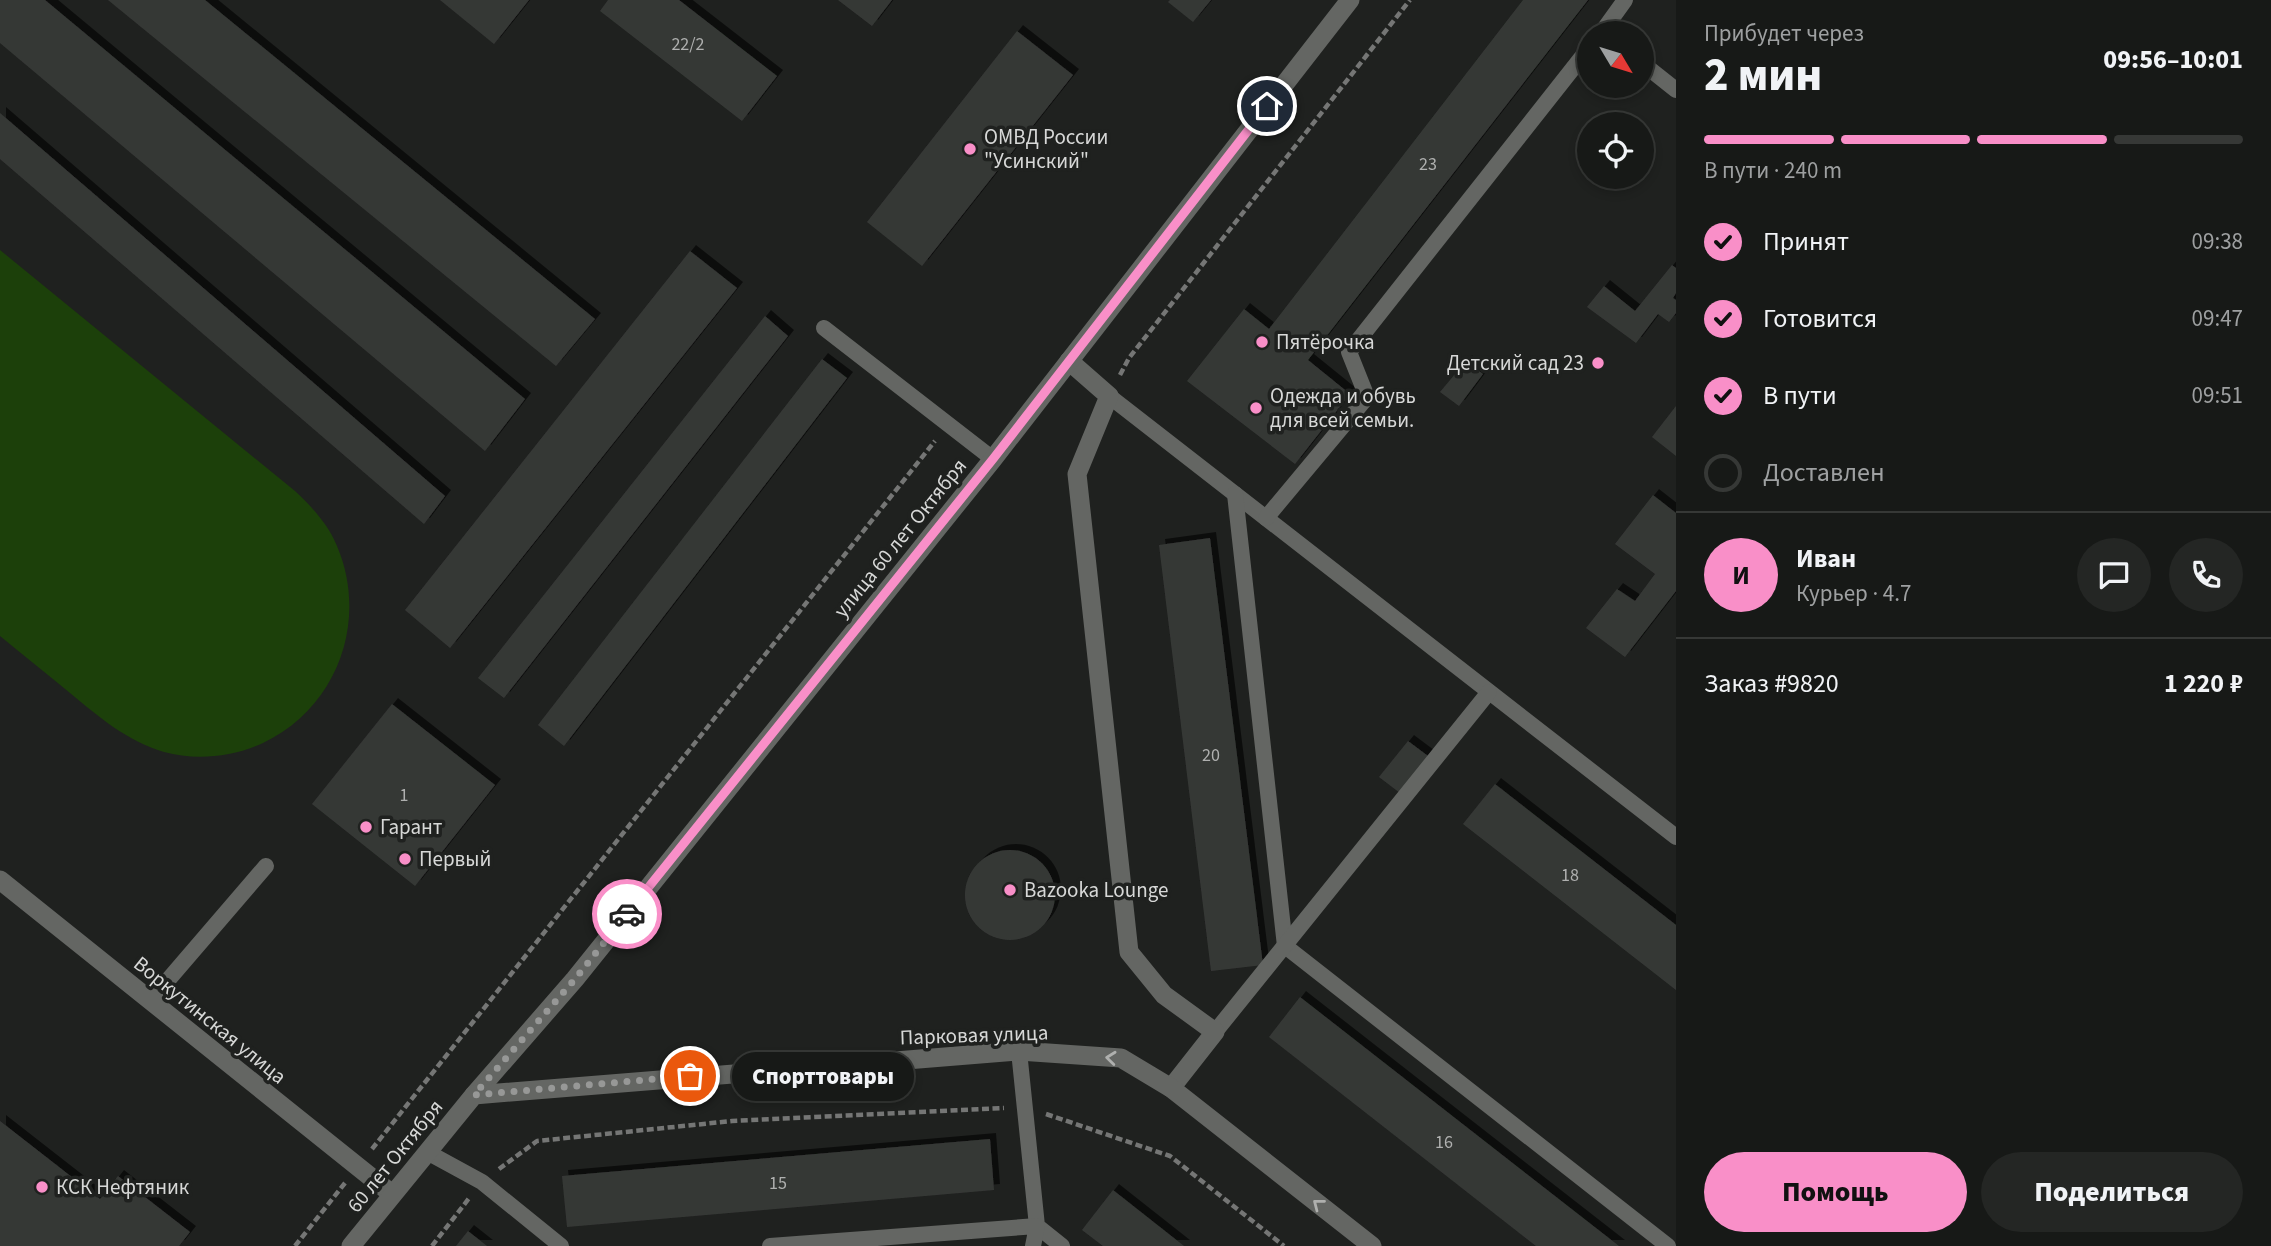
<!DOCTYPE html>
<html lang="ru">
<head>
<meta charset="utf-8">
<style>
  :root { --surface:#171917; --page:#242624; --text:#f1f3f6; --muted:#9ea0a1; --line:#363836; --accent:#f98fc8 }
  body { margin:0; font-family:"Source Sans 3",sans-serif; background:var(--page); color:var(--text); height:100vh; display:flex; flex-direction:column; font-size:26px; white-space:nowrap }
  * { box-sizing:border-box; margin:0 }
  p { font-size:23px; color:var(--muted) }
  .icon { flex:none; width:38px; height:38px; fill:none; stroke:currentColor; stroke-width:2; stroke-linecap:round; stroke-linejoin:round }
  .map { position:relative; flex:1; overflow:hidden }
  .panel { display:flex; flex-direction:column; background:var(--surface); width:595px }
  .panel>* { flex:none }
  .needle { width:46px; rotate:128deg }
  .tools { position:absolute; left:1577px; top:21px; display:grid; gap:14px }
  .tools a { display:grid; place-items:center; width:77px; height:77px; border-radius:50%; background:var(--surface); box-shadow:0 4px 10px #0003,0 0 0 2px var(--line); font-size:35px }
  .pin { position:absolute; display:grid; place-items:center; width:60px; height:60px; color:#fff; margin:-30px; border:4px solid #fff; border-radius:50%; box-shadow:0 2px 7px #0007 }
  .courier { position:absolute; display:grid; place-items:center; width:70px; height:70px; margin:-35px; border:5px solid #f98fc8; border-radius:50%; background:#fff; color:#222; box-shadow:0 2px 9px #0007 }
  .bubble { position:absolute; height:49px; border-radius:24px; background:var(--surface); box-shadow:0 4px 10px #0003,0 0 0 2px var(--line); font-size:23px; font-weight:800; line-height:49px; text-align:center }
  .overview em { font-style:normal; font-weight:800 }
  .overview div { display:flex; flex-direction:column-reverse }
  .overview { display:flex; align-items:center; justify-content:space-between; height:119px; padding:0 28px }
  h1 { font-size:46px; font-weight:800; line-height:52px }
  .bar { display:grid; grid-template-columns:repeat(4,1fr); gap:10px 7px; align-content:center; height:84px; padding:0 28px }
  .bar i { height:9px; border-radius:5px; background:var(--line) }
  .bar .selected { background:var(--accent) }
  .bar p { grid-column:span 4 }
  .line { display:flex; align-items:center; gap:18px; padding:0 28px; border-top:2px solid var(--line) }
  .line div { flex:1 }
  .round { display:grid; place-items:center; flex:none; width:74px; height:74px; border-radius:37px; background:var(--page) }
  ol { padding:0 28px; list-style:none }
  li { display:flex; align-items:center; gap:21px; height:77px }
  li p { margin-inline-start:auto }
  li .icon { padding:7px; border-radius:50%; background:var(--accent); color:#111; stroke-width:4 }
  li:last-child { color:var(--muted) }
  li i { width:38px; height:38px; border:4px solid var(--line); border-radius:50% }
  .primary-button { display:flex; gap:14px; margin-top:auto; padding:14px 28px }
  .primary-button a { flex:1; height:80px; border-radius:42px; background:var(--accent); color:#111; font-size:28px; font-weight:800; line-height:80px; text-align:center }
  .primary-button a+a { background:var(--page); color:var(--text) }
  main { display:flex; flex:1; min-height:0 }
  .map>svg:first-child { display:block }
</style>
</head>
<body>
<main>
<div class="map">
<svg width="1676" height="1246" viewBox="0 0 1676 1246">
  <defs>
    <filter id="shadow"><feDropShadow dx="6" dy="-6" stdDeviation="0" flood-color="#0009"/></filter>
  </defs>
  <rect width="100%" height="100%" fill="#1f211f"/>
  <path fill="#1c400a" d="M0,250L295,491C312,507 328,524 337,546C369,621 337,708 263,743C233,757 196,761 164,752C127,741 99,717 70,693C47,674 23,655 0,636Z"/>
  <g fill="#363836" filter="url(#shadow)">
    <path d="M0,0H45L525,399L485,451L0,43Z"/>
    <path d="M108,0H205L595,319L556,366Z"/>
    <path d="M440,0H529L494,44Z"/>
    <path d="M608,0H679L777,76L742,121L600,11Z"/>
    <path d="M838,0H892L872,26Z"/>
    <path d="M1170,0H1211L1193,22L1168,2Z"/>
    <path d="M1523,0H1588L1308,360L1350,394L1295,464L1187,381L1244,309L1269,329Z"/>
    <path d="M1017,31L1073,75L922,266L867,222Z"/>
    <path d="M0,113L445,496L424,524L0,159Z"/>
    <path d="M690,251L737,288L450,648L405,610Z"/>
    <path d="M1672,265L1676,268V293L1673,298L1676,300V313L1669,322L1658,314L1636,343L1587,307L1604,286L1635,311Z"/>
    <path d="M765,316L788,336L504,698L478,678Z"/>
    <path d="M822,359L847,378L564,746L538,725Z"/>
    <path d="M1466,361L1483,374L1459,406L1440,392Z"/>
    <path d="M1676,406V456L1652,437Z"/>
    <path d="M1653,495L1676,513V591L1625,657L1586,628L1617,589L1635,601L1655,574L1615,544Z"/>
    <path d="M1210,538L1263,965L1211,971L1159,545Z"/>
    <path d="M392,704L495,785L415,886L312,804Z"/>
    <path d="M1408,741L1428,756L1400,793L1379,777Z"/>
    <path d="M1495,784L1676,925V990L1463,824Z"/>
    <circle cx="1010" cy="895" r="45"/>
    <path d="M1300,997L1619,1246H1536L1269,1037Z"/>
    <path d="M0,1121L100,1199L118,1176L190,1232L179,1246H0Z"/>
    <path d="M990,1139L994,1190L567,1227L562,1176Z"/>
    <path d="M1113,1190L1184,1246H1103L1082,1230Z"/>
    <path d="M468,1231L487,1246H456Z"/>
  </g>
  <g fill="none" stroke-linecap="round" stroke-linejoin="round">
    <g stroke="#757675" stroke-width="4.5" stroke-dasharray="7 3.5" stroke-linecap="butt">
      <path d="M1120,375L1129,358L1410,0"/>
      <path d="M1046,1114L1170,1156L1284,1246"/>
      <path d="M372,1149L935,441"/>
      <path d="M499,1169L537,1141L732,1121L1004,1108"/>
      <path d="M295,1246L345,1183"/>
      <path d="M432,1246L470,1197"/>
    </g>
    <g stroke="#646663" stroke-width="16">
      <path d="M1602,32L1625,0"/>
      <path d="M1642,63L1676,90"/>
      <path d="M824,328L993,459"/>
      <path d="M1109,396L1676,837"/>
      <path d="M1235,494L1285,946L1668,1246"/>
      <path d="M1266,518L1367,397L1349,352L1589,48"/>
      <path d="M150,1001L266,866"/>
      <path d="M1215,1032L1489,692"/>
      <path d="M1019,1051L1037,1226L1062,1246"/>
      <path d="M427,1152L482,1182L561,1246"/>
      <path d="M770,1246L1037,1226L1033,1246"/>
    </g>
    <g stroke="#646663" stroke-width="19">
      <path d="M1069,361L1109,396L1077,474L1129,952L1164,995L1215,1032L1171,1088"/>
      <path d="M0,880L392,1194"/>
    </g>
    <path stroke="#646663" stroke-width="19" d="M474,1095L575,979L993,459L1350,0"/>
    <path stroke="#646663" stroke-width="19" d="M351,1246L474,1095L1019,1051L1121,1058L1171,1088L1372,1246"/>
  </g>
  <defs><path id="oneway-chevron" d="M-2-3.5L2.5 0L-2 3.5" fill="none" stroke-width="1.6" stroke-linecap="round" stroke-linejoin="round" transform="scale(1.75)"/></defs>
  <g stroke="#afb0ae">
    <use href="#oneway-chevron" transform="translate(1111 1058) rotate(-174)"/>
    <use href="#oneway-chevron" transform="translate(1318 1204) rotate(-142)"/>
  </g>
  <g fill="none" stroke-linecap="round" stroke-linejoin="round">
    <path stroke="#979897" stroke-width="7" stroke-dasharray="0 12.6" d="M627,914L575,979L474,1095L690,1076"/>
    <path stroke="#f98fc8" stroke-width="9" d="M627,914L993,459L1267,106"/>
  </g>
  <g fill="#f98fc8" stroke="#1f211f" stroke-width="2.5">
    <circle cx="970" cy="149" r="7"/>
    <circle cx="1262" cy="342" r="7"/>
    <circle cx="1598" cy="363" r="7"/>
    <circle cx="1256" cy="408" r="7"/>
    <circle cx="366" cy="827" r="7"/>
    <circle cx="405" cy="859" r="7"/>
    <circle cx="1010" cy="890" r="7"/>
    <circle cx="42" cy="1187" r="7"/>
  </g>
  <g text-anchor="middle" dominant-baseline="central" stroke-width="7" stroke-linejoin="round" paint-order="stroke">
    <g font-size="18" fill="#afb0af">
      <text x="688" y="44">22/2</text>
      <text x="1428" y="164">23</text>
      <text x="1211" y="755">20</text>
      <text x="404" y="795">1</text>
      <text x="1570" y="875">18</text>
      <text x="1444" y="1142">16</text>
      <text x="778" y="1183">15</text>
    </g>
    <g font-size="21" fill="#d7d8d7" stroke="#1f211f" text-anchor="start">
      <text x="984" y="137">ОМВД России<tspan x="984" dy="24">"Усинский"</tspan></text>
      <text x="1276" y="342">Пятёрочка</text>
      <text x="1584" y="363" text-anchor="end">Детский сад 23</text>
      <text x="1270" y="396">Одежда и обувь<tspan x="1270" dy="24">для всей семьи.</tspan></text>
      <text x="380" y="827">Гарант</text>
      <text x="419" y="859">Первый</text>
      <text x="1024" y="890">Bazooka Lounge</text>
      <text x="56" y="1187">КСК Нефтяник</text>
    </g>
    <g font-size="21" fill="#d7d8d7" stroke="#1f211f">
      <text transform="translate(900 538) rotate(-51)">улица 60 лет Октября</text>
      <text transform="translate(210 1020) rotate(39)">Воркутинская улица</text>
      <text transform="translate(974 1035) rotate(-2)">Парковая улица</text>
      <text transform="translate(395 1156) rotate(-51)">60 лет Октября</text>
    </g>
  </g>
</svg>
<div class="tools">
<a><svg class="needle" viewBox="-14 -14 28 28"><path d="M0-13l5 13h-10z" fill="#e53935"/><path d="M0 13l5-13h-10z" fill="#9ea0a1"/></svg></a>
<a><svg class="icon" aria-label="locate" viewBox="0 0 24 24"><circle cx="12" cy="12" r="6"/><path d="M12 2v4M12 18v4M2 12h4M18 12h4"/></svg></a>
</div>
<div class="pin" style="left:690px;top:1076px;background:#ea580c"><svg class="icon" aria-label="bag" viewBox="0 0 24 24"><path d="M5 8h14l-1 12H6zM9 8a3 3 0 0 1 6 0"/></svg></div>
<div class="pin" style="left:1267px;top:106px;background:#1f2937"><svg class="icon" aria-label="home" viewBox="0 0 24 24"><path d="M3 11l9-7 9 7M6 9v11h12V9"/></svg></div>
<div class="courier" style="left:627px;top:914px"><svg class="icon" aria-label="car" viewBox="0 0 24 24"><path d="M5 17H2v-5l4-1 3-4h7l3 4 3 1v5h-3M9 17h6M6 11h13"/><circle cx="7" cy="17" r="2"/><circle cx="17" cy="17" r="2"/></svg></div>
<div class="bubble" style="left:732px;top:1052px;width:182px">Спорттовары</div>
</div>
<section class="panel">
<div class="overview"><div><h1>2 мин</h1><p>Прибудет через</p></div><em>09:56–10:01</em></div>
<div class="bar"><i class="selected"></i><i class="selected"></i><i class="selected"></i><i></i><p>В пути · 240 m</p></div>
<ol>
<li><svg class="icon" aria-label="check" viewBox="0 0 24 24"><path d="M5 12l5 5 9-10"/></svg>Принят<p>09:38</p></li>
<li><svg class="icon" aria-label="check" viewBox="0 0 24 24"><path d="M5 12l5 5 9-10"/></svg>Готовится<p>09:47</p></li>
<li><svg class="icon" aria-label="check" viewBox="0 0 24 24"><path d="M5 12l5 5 9-10"/></svg>В пути<p>09:51</p></li>
<li><i></i>Доставлен</li>
</ol>
<div class="line" style="height:126px"><b class="round" style="background:var(--accent);color:#111">И</b><div><b>Иван</b><p>Курьер · 4.7</p></div><a class="round"><svg class="icon" aria-label="chat" viewBox="0 0 24 24"><path d="M4 5h16v11H9l-5 4z"/></svg></a><a class="round"><svg class="icon" aria-label="phone" viewBox="0 0 24 24"><path d="M5 4h4l2 5-3 2q2 4 5 5l2-3 5 2v4C11 20 4 13 5 4z"/></svg></a></div>
<div class="line" style="height:91px"><div>Заказ #9820</div><b>1 220 ₽</b></div>
<div class="primary-button"><a>Помощь</a><a>Поделиться</a></div>
</section>
</main>
</body>
</html>
